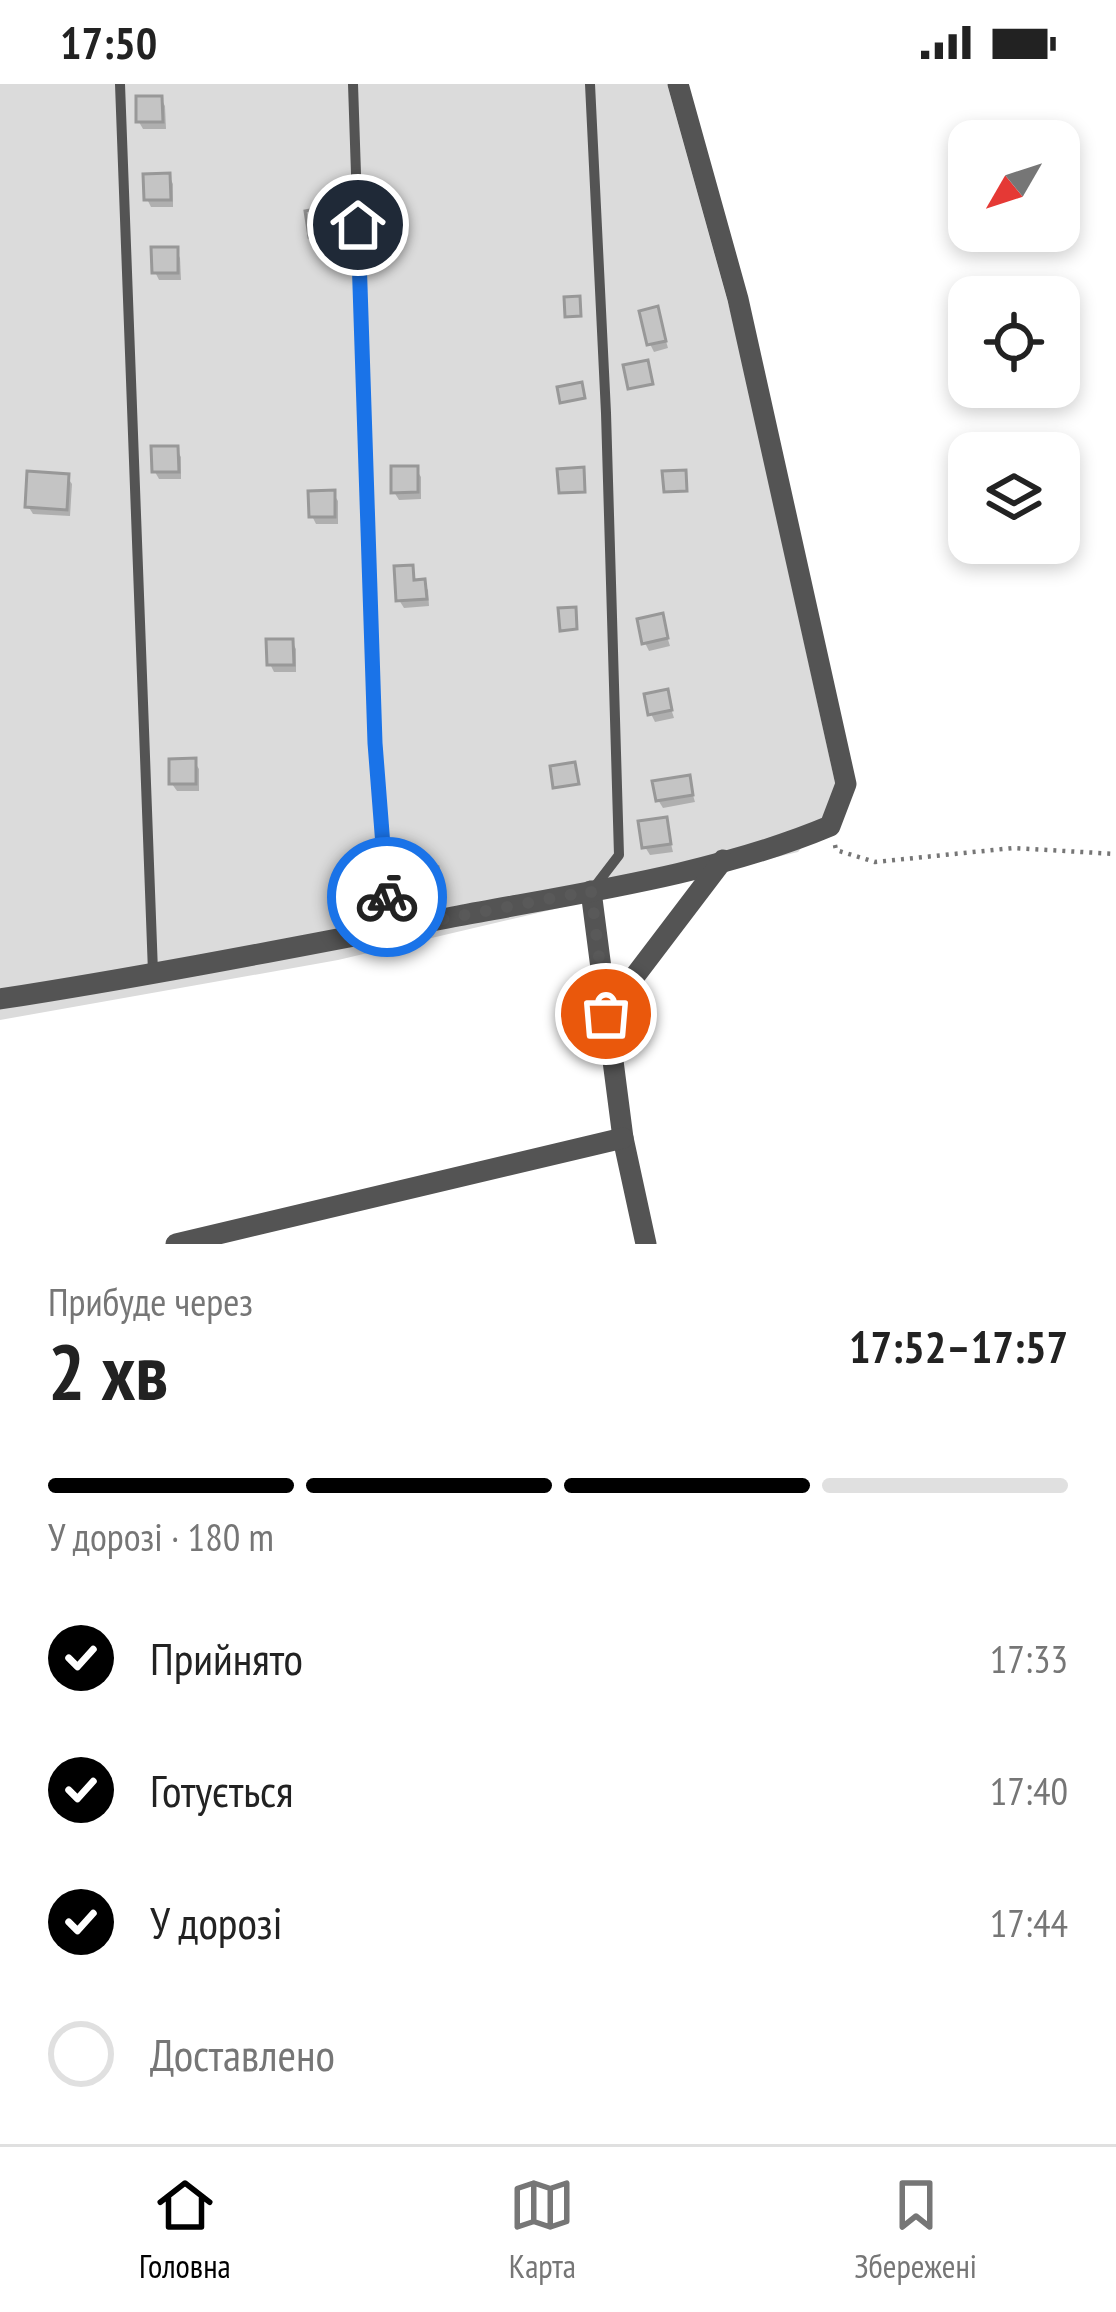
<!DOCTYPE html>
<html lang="uk">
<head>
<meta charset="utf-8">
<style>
  :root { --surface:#fff; --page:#f6f6f6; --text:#222; --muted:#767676; --line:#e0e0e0; --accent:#000 }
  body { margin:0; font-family:"PT Sans Narrow",sans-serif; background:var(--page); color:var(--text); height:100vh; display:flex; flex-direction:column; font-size:45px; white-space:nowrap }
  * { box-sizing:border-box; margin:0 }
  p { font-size:39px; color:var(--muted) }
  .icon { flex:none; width:66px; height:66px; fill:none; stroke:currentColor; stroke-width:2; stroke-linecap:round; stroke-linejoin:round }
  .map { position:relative; height:1160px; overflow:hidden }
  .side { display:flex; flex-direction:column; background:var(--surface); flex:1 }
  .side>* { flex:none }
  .needle { width:78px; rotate:231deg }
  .controls { position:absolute; left:948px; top:36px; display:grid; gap:24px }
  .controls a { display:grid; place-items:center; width:132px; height:132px; border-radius:24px; background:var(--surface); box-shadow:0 6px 18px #0003; font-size:60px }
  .pin { position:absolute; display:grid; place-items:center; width:102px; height:102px; color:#fff; margin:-51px; border:6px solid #fff; border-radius:50%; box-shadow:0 3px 12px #0007 }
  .courier { position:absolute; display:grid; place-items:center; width:120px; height:120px; margin:-60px; border:9px solid #1a73e8; border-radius:50%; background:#fff; color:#222; box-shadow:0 3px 15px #0007 }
  .overview em { font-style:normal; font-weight:700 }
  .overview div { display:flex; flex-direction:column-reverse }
  .overview { display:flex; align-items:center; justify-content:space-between; height:204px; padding:0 48px }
  h1 { font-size:78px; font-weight:700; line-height:90px }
  .bar { display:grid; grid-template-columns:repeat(4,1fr); gap:18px 12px; align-content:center; height:144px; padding:0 48px }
  .bar i { height:15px; border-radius:9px; background:var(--line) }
  .bar .current { background:var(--accent) }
  .bar p { grid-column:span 4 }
  ol { padding:0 48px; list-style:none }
  li { display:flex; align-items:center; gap:36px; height:132px }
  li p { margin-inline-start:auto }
  li .icon { padding:12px; border-radius:50%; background:var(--accent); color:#fff; stroke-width:4 }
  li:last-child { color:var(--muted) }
  li i { width:66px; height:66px; border:6px solid var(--line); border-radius:50% }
  .status { display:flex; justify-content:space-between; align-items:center; height:84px; padding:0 60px; background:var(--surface); direction:ltr }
  .status svg { height:33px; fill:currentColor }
  .dock { display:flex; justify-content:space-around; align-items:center; height:168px; border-top:3px solid var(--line); background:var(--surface); font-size:33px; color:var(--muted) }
  .dock a { display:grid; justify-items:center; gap:6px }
  .dock .current { color:var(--accent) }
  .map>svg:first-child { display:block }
</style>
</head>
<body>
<div class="status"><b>17:50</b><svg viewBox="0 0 49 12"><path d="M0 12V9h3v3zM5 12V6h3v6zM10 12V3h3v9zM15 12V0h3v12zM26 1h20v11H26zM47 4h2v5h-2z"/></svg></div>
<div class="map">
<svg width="1116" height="1160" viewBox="0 0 1116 1160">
  <rect width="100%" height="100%" fill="#fff"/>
  <path fill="#dbdbdb" d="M0,0H667L735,244L839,717L798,768L338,876L0,936Z"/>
  <g fill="#0003">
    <path d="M161,15L165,22L166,45H143L139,38Z"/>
    <path d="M169,92L173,100V123H151L147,115Z"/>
    <path d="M330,125L338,156L316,159L312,152Z"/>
    <path d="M176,166L180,174L181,196H159L155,188Z"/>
    <path d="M657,226L668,264L654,268L650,260Z"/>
    <path d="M176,365L181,373V395H159L155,388Z"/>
    <path d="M416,385L421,393V415L399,416L394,408Z"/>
    <path d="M67,393L72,400L70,432L33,430L28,422Z"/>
    <path d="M333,409L338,417V440H316L312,432Z"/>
    <path d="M411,484L416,499H423L428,506L429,522L404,524L399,516Z"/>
    <path d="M661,533L670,562L649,567L645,559Z"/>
    <path d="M292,558L296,565V588H274L270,580Z"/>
    <path d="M666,609L674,634L655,638L651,630Z"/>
    <path d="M194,677L199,685V707H177L172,700Z"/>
    <path d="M688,694L695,718L663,724L658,716Z"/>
    <path d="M665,736L673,768L650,771L645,763Z"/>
  </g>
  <g fill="#c4c4c4" stroke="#989898" stroke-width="3">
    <path d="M136,12H162L163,38H136Z"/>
    <path d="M170,89L171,116H144L143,90Z"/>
    <path d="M331,122L336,148L309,153L305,127Z"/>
    <path d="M151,163H178V189H152Z"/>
    <path d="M580,212L581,232L565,233L564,213Z"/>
    <path d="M658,222L666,257L647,261L639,227Z"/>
    <path d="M648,276L653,300L628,305L623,281Z"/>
    <path d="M582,298L585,314L560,319L557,303Z"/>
    <path d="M151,362H178L179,388H152Z"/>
    <path d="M391,382H418V408L391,409Z"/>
    <path d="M584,383L585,408L559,409L557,385Z"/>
    <path d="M686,386L687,407L664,408L662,387Z"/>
    <path d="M27,387L69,390L67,426L25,423Z"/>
    <path d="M335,406V433H309L308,407Z"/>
    <path d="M413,481L414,496L425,495L427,515L396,517L394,482Z"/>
    <path d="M576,523L577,545L560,547L558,524Z"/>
    <path d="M663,529L668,554L642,560L637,535Z"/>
    <path d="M266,555H293L294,581H267Z"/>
    <path d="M668,605L672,626L648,631L644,610Z"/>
    <path d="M196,674V700H169V675Z"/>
    <path d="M575,678L579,700L553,704L550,682Z"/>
    <path d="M690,691L693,711L656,717L652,697Z"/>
    <path d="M667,733L671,760L642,764L638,737Z"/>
    <path d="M438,783L442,804L416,808L412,787Z"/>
  </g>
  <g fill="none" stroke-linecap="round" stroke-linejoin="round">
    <path stroke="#767676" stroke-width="4.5" stroke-dasharray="3 6" stroke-linecap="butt" d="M835,761L836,766L875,778L1013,764L1116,770"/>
    <g stroke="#545454" stroke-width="10">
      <path d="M120,0L153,888"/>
      <path d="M353,0L375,659L390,845"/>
      <path d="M590,0L606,329L619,771L593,805"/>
    </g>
    <g stroke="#545454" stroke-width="21">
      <path d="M591,807L623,1054L646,1160"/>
      <path d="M0,915C154,891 306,861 458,832C580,809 716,790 830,742L846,700L738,215L678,0"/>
      <path d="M606,930L723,776"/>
      <path d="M176,1160L623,1054"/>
    </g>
  </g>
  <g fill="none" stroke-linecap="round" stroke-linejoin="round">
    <path stroke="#595959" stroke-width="12" stroke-dasharray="0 21.6" d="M387,813L390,845L591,807L606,930"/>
    <path stroke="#1a73e8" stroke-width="15" d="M358,141L375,659L387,813"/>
  </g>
</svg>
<div class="controls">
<a><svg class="needle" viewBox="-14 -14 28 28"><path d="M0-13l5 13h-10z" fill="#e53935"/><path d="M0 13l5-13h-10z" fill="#767676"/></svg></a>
<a><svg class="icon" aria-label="locate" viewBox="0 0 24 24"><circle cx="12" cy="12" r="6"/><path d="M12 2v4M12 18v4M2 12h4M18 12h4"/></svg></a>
<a><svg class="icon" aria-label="layers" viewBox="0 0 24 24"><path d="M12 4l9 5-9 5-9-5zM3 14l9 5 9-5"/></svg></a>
</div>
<div class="pin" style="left:606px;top:930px;background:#ea580c"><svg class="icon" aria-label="bag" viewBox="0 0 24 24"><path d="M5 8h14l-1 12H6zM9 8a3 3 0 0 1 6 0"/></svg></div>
<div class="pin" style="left:358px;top:141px;background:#1f2937"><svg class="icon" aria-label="home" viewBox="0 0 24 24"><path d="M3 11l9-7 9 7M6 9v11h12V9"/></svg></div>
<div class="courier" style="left:387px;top:813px"><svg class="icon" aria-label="bike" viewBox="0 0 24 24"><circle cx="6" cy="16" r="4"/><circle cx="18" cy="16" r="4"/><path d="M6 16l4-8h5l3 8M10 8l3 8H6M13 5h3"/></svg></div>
</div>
<section class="side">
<div class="overview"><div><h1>2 хв</h1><p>Прибуде через</p></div><em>17:52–17:57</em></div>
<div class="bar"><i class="current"></i><i class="current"></i><i class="current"></i><i></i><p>У дорозі · 180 m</p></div>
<ol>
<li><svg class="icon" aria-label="check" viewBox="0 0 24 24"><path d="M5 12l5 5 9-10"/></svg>Прийнято<p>17:33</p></li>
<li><svg class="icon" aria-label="check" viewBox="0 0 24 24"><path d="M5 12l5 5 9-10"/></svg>Готується<p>17:40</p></li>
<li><svg class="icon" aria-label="check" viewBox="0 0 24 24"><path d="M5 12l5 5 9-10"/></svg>У дорозі<p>17:44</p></li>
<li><i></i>Доставлено</li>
</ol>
</section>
<nav class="dock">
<a class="current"><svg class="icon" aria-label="home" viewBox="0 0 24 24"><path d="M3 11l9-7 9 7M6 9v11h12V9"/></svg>Головна</a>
<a><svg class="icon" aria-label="map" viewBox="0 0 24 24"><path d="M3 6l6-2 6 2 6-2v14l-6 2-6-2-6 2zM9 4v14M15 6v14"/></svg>Карта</a>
<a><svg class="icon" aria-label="saved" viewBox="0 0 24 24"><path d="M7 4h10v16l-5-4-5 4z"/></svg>Збережені</a>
</nav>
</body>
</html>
